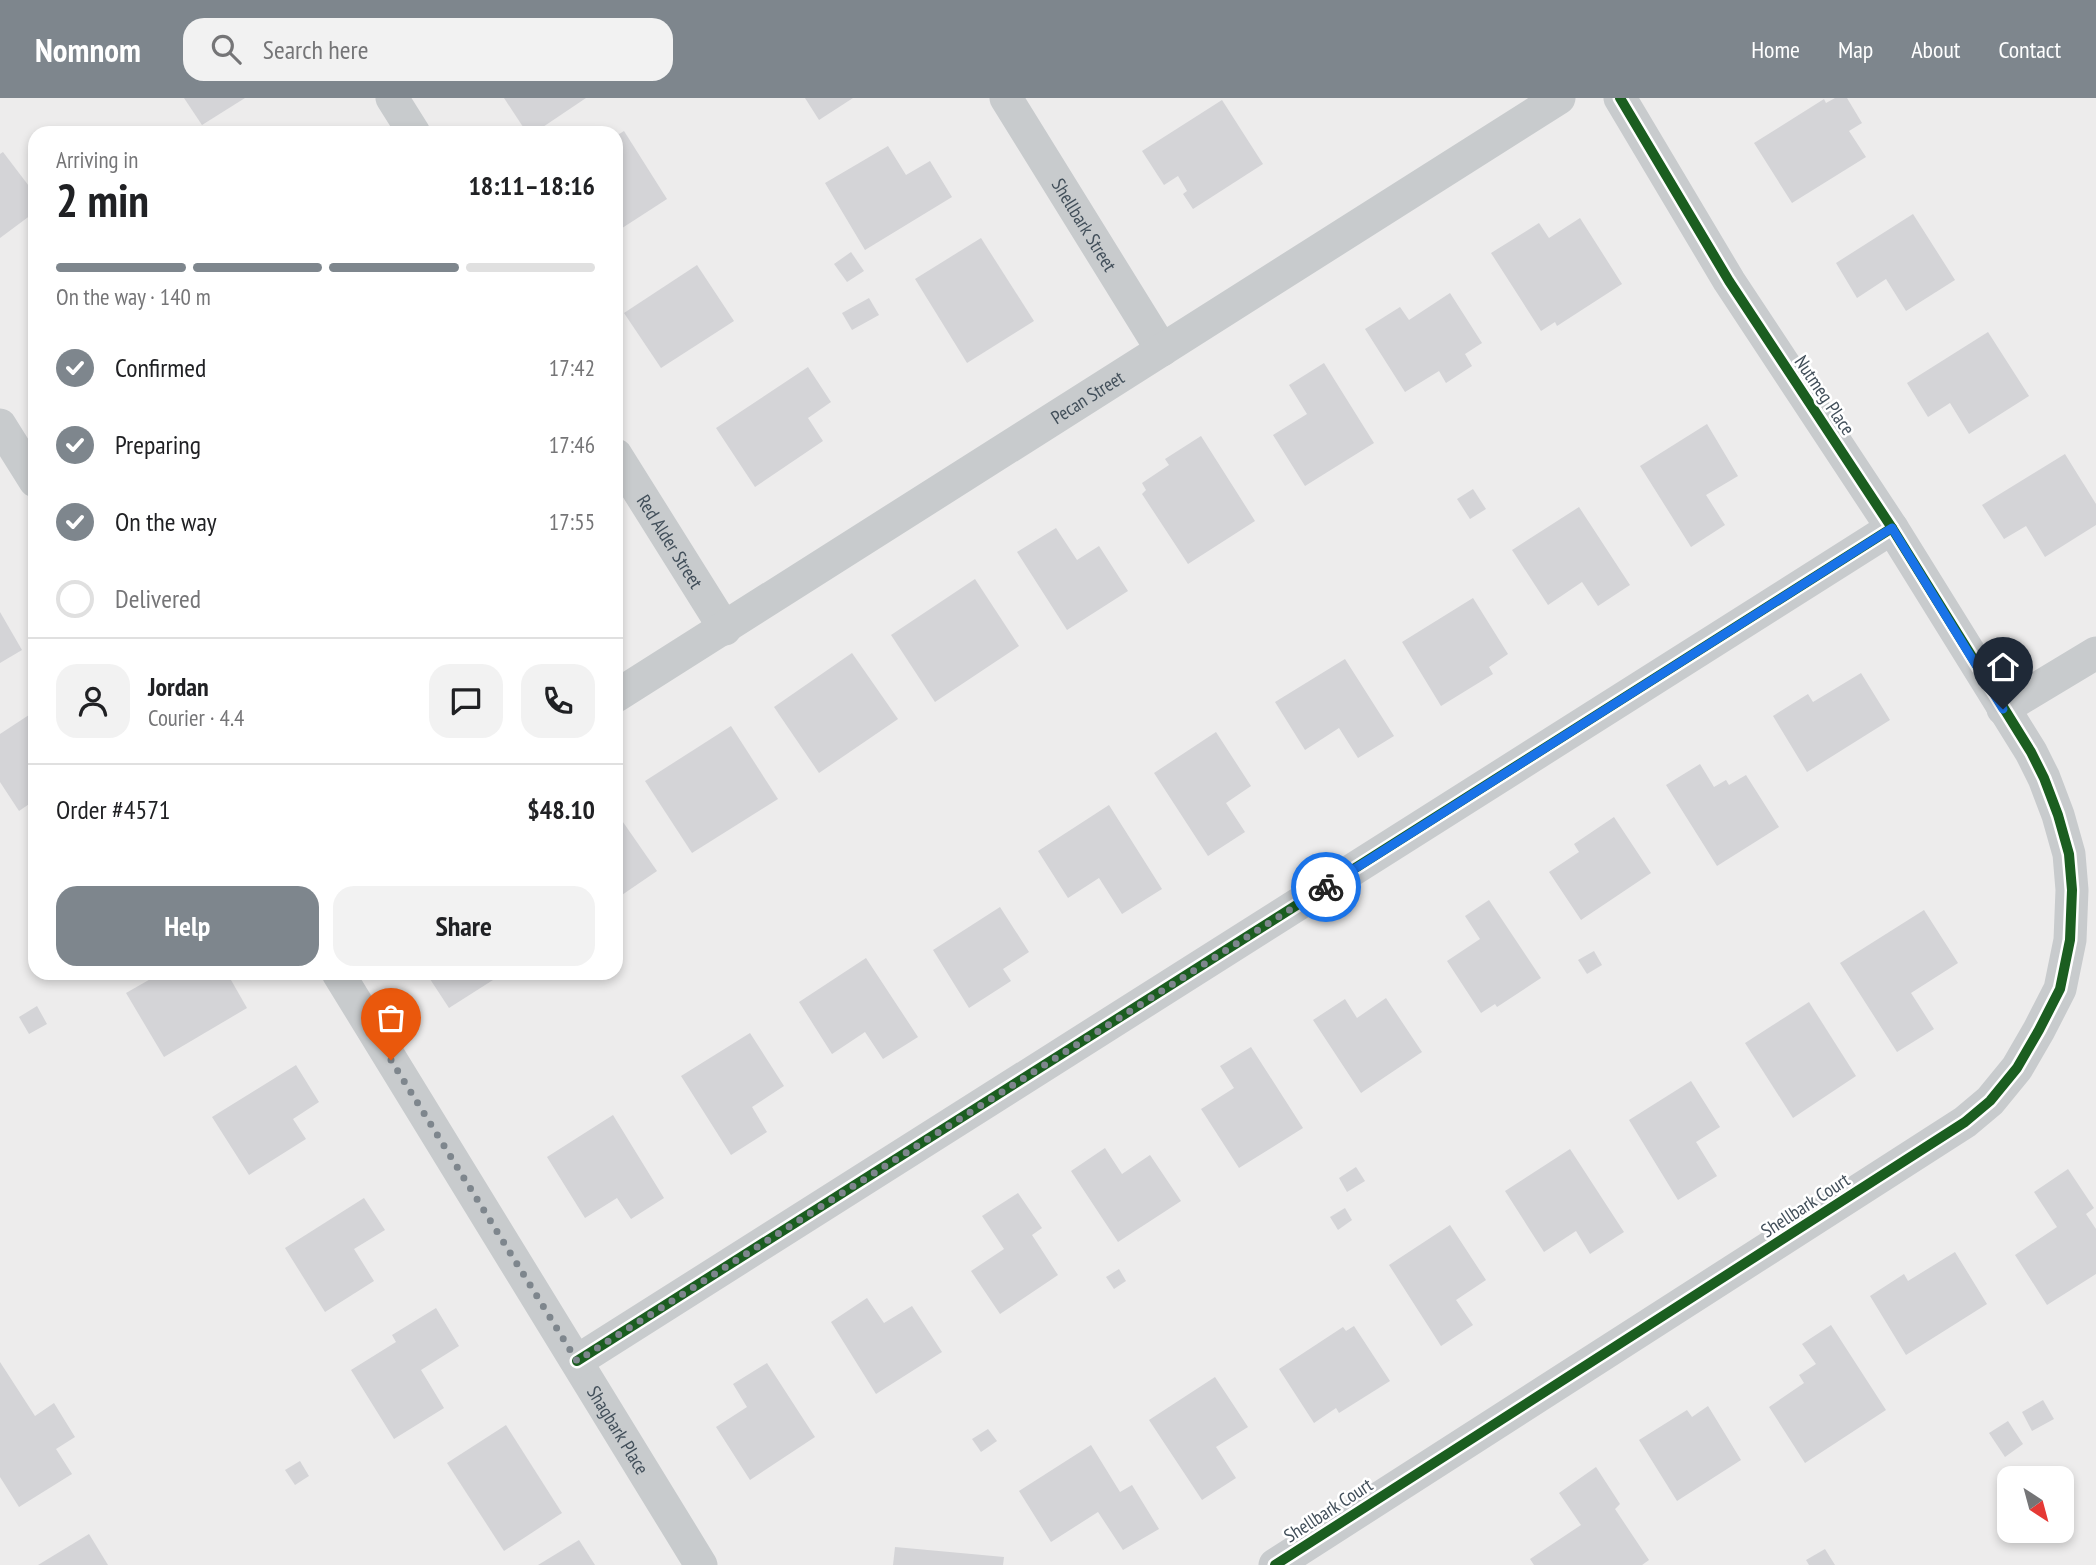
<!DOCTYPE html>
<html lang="en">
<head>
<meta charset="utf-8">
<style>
  :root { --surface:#fff; --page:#f2f2f2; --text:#202124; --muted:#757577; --line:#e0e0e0; --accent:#7e868d }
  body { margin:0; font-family:"PT Sans Narrow",sans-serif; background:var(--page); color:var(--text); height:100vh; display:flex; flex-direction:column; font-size:26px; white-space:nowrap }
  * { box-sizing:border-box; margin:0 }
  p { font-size:23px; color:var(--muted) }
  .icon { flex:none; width:38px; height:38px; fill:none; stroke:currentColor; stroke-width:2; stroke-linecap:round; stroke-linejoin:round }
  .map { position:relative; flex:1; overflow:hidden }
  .panel { position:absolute; left:28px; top:28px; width:595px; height:854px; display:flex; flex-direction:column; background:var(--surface); border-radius:21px; box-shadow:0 4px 10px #0003 }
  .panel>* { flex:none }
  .needle { width:46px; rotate:144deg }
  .fabs { position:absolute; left:1997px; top:1368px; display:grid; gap:14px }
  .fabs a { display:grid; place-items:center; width:77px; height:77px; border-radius:14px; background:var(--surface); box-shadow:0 4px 10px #0003; font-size:35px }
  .pin { position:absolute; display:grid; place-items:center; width:60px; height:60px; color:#fff; margin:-72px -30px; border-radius:50% 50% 50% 0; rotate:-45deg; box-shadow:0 0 7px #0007 }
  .pin .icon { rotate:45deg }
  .courier { position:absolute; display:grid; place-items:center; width:70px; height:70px; margin:-35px; border:5px solid #1a73e8; border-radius:50%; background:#fff; color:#222; box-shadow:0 2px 9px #0007 }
  .overview em { font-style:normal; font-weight:800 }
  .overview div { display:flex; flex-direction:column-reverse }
  .overview { display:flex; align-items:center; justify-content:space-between; height:119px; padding:0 28px }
  h1 { font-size:46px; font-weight:800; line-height:52px }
  .bar { display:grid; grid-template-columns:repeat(4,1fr); gap:10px 7px; align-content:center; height:84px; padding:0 28px }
  .bar i { height:9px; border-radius:5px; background:var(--line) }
  .bar .active { background:var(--accent) }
  .bar p { grid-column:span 4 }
  .line { display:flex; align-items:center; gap:18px; padding:0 28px; border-top:2px solid var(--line) }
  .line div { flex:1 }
  .round { display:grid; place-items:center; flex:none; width:74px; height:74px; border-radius:21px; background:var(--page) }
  ol { padding:0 28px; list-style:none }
  li { display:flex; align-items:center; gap:21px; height:77px }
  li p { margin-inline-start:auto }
  li .icon { padding:7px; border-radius:50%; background:var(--accent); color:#fff; stroke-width:4 }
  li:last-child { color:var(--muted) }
  li i { width:38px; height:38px; border:4px solid var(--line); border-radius:50% }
  .cta { display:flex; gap:14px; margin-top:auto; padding:14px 28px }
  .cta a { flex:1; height:80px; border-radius:21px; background:var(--accent); color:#fff; font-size:28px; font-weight:800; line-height:80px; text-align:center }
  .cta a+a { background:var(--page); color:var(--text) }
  header { display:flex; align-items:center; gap:42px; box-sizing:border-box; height:98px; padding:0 35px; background:var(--accent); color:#fff }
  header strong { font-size:33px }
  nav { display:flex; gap:38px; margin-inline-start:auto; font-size:24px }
  .search { width:490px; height:63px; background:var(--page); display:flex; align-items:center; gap:18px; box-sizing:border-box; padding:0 24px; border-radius:21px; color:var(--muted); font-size:26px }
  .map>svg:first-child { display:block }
</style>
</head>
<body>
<header>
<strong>Nomnom</strong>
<div class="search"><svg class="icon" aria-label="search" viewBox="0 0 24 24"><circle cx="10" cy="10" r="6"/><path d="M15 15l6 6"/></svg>Search here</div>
<nav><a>Home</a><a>Map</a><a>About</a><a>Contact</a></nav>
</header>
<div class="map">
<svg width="2096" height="1467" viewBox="0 0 2096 1467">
  <rect width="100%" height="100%" fill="#edecec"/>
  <g fill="#d4d4d7">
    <path d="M184,0H245L202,27Z"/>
    <path d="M504,0H586L534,35H527Z"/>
    <path d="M805,0H853L819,22Z"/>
    <path d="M1835,0H1847L1862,25L1849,33L1866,59L1792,105L1754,45L1824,1L1826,5Z"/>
    <path d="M1222,2L1263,66L1193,111L1183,96L1187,93L1178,78L1164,87L1142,53Z"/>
    <path d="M624,33L667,101L616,134V38Z"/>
    <path d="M888,48L906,77L930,63L952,99L865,152L825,85Z"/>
    <path d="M3,54L35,96V114L0,140V56Z"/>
    <path d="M1913,116L1955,182L1906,213L1886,181L1857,200L1836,165Z"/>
    <path d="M1580,120L1622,186L1557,228L1555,224L1541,233L1491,155L1539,125L1549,140Z"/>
    <path d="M981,140L1034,223L967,265L915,181Z"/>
    <path d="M851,154L864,173L847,184L834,166Z"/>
    <path d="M697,167L734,223L661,270L624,215Z"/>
    <path d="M1450,195L1482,245L1465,256L1472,268L1446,285L1439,273L1405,294L1365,231L1400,209L1409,222Z"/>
    <path d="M869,200L879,217L852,232L842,215Z"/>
    <path d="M1988,234L2029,298L1969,336L1950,305L1928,319L1907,285Z"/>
    <path d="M1324,265L1374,345L1305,388L1273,337L1307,316L1289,287Z"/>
    <path d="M808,269L831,304L808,320L823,343L755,389L716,330Z"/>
    <path d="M1707,326L1738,378L1706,397L1725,427L1691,449L1640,368Z"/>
    <path d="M1201,338L1255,423L1188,466L1142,396L1146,392L1142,385L1169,367L1165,361Z"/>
    <path d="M2065,356L2096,406V427L2045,459L2026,428L2004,441L1982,407Z"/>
    <path d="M1473,391L1486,411L1470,421L1457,401Z"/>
    <path d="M1579,409L1630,487L1598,508L1582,484L1548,507L1512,452Z"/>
    <path d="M1056,430L1077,462L1099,448L1128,493L1067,532L1017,454Z"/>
    <path d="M975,481L1019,548L935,604L891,537Z"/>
    <path d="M1473,500L1508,556L1489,569L1493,576L1441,608L1402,544Z"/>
    <path d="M0,514L22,552L0,565Z"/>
    <path d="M852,555L898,621L819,675L774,609Z"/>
    <path d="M1345,561L1394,638L1358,660L1339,630L1305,652L1275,604Z"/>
    <path d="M1861,575L1890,622L1807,674L1773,618L1808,596L1813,604Z"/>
    <path d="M35,613V702L19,713L0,684V636Z"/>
    <path d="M731,628L778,701L692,755L645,683Z"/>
    <path d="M1216,634L1251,688L1226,705L1245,734L1208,758L1154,675Z"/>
    <path d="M1700,666L1714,689L1726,682L1729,687L1746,677L1779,729L1717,768L1666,687Z"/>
    <path d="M1109,707L1162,791L1122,816L1099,780L1068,800L1038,753Z"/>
    <path d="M616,714L657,773L616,801Z"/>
    <path d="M1614,719L1651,775L1581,822L1549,774L1579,754L1574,746Z"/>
    <path d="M1489,802L1541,880L1497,909L1495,906L1481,915L1447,863L1480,841L1465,818Z"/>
    <path d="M1000,809L1029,854L1003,871L1011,883L969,910L933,852Z"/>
    <path d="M1924,812L1958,865L1911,895L1934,931L1897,954L1840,865Z"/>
    <path d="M1594,853L1602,867L1587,876L1578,862Z"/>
    <path d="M866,860L918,939L883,961L865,934L832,956L799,904Z"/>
    <path d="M161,875H227L247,910L164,959L126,895Z"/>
    <path d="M426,875H504L449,910Z"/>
    <path d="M1386,900L1422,954L1361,995L1313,922L1345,901L1357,920Z"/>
    <path d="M1809,904L1856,978L1793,1020L1745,945Z"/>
    <path d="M37,908L47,926L29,936L19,919Z"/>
    <path d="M750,935L784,988L752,1009L767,1034L731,1057L681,978Z"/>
    <path d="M1251,949L1303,1030L1239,1070L1201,1011L1234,990L1220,968Z"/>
    <path d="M296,967L319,1004L293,1021L306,1041L249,1077L212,1019Z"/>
    <path d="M1691,983L1720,1029L1696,1044L1717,1078L1678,1102L1629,1022Z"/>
    <path d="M613,1017L664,1100L631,1121L617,1100L585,1120L547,1059Z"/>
    <path d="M1105,1050L1122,1076L1150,1057L1181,1103L1118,1144L1071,1073Z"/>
    <path d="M1570,1051L1624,1134L1590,1156L1576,1133L1544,1154L1505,1093Z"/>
    <path d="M1356,1069L1365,1083L1347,1094L1339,1080Z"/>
    <path d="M2068,1071L2094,1110L2086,1116L2096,1131V1176L2047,1207L2015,1157L2057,1129L2034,1094Z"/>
    <path d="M1018,1095L1042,1130L1032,1137L1058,1177L1000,1216L971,1173L1004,1151L982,1118Z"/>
    <path d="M364,1100L385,1132L354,1151L374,1183L325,1214L285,1150Z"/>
    <path d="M1345,1110L1352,1122L1338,1132L1330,1119Z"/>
    <path d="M1450,1127L1486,1182L1456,1202L1473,1227L1441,1248L1389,1167Z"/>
    <path d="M1955,1154L1987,1206L1906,1257L1870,1198L1904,1176L1908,1183Z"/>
    <path d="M1119,1171L1126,1183L1114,1191L1106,1179Z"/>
    <path d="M867,1200L884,1225L912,1208L942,1254L876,1296L831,1224Z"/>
    <path d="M436,1210L459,1248L421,1272L444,1310L394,1341L351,1272L396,1244L392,1237Z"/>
    <path d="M1831,1227L1886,1312L1805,1365L1769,1309L1804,1285L1799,1277L1816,1266L1802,1246Z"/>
    <path d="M1354,1228L1390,1283L1339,1315L1336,1310L1314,1325L1279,1271L1343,1229L1346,1233Z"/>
    <path d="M0,1264L35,1318L54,1305L75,1339L56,1351L72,1376L19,1409L0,1379Z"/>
    <path d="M767,1265L815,1339L750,1382L716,1329L747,1309L733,1286Z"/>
    <path d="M1215,1279L1248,1329L1216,1349L1236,1380L1202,1402L1149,1322Z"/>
    <path d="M2043,1302L2054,1321L2032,1333L2022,1314Z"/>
    <path d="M1708,1308L1741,1362L1677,1403L1639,1342L1687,1312L1692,1319Z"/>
    <path d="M2008,1323L2023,1346L2005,1359L1989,1335Z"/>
    <path d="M506,1327L562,1415L504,1453L447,1365Z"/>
    <path d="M988,1331L997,1343L981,1354L972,1341Z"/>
    <path d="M1091,1347L1120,1394L1132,1387L1159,1431L1123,1452L1098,1414L1051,1444L1019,1393Z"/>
    <path d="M300,1363L309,1378L295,1387L285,1372Z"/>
    <path d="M1596,1369L1620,1406L1615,1411L1649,1462L1642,1467H1534L1530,1461L1581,1427L1559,1395Z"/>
    <path d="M89,1436L108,1467H38Z"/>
    <path d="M579,1442L595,1467H538Z"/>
    <path d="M895,1449L1004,1459L1003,1467H893Z"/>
    <path d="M1825,1451L1835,1467H1809L1806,1462Z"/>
  </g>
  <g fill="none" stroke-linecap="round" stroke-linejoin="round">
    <g stroke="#c8cbcd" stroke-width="33">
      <path d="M392,0L414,35"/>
      <path id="s1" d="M1006,0L1162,252"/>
      <path d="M0,327L35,383"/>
      <path id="s2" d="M616,357L725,531"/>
      <path id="s3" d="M616,598L1559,0"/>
      <path d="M2003,611L2096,555"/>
      <path id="s4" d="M338,875L701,1467"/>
      <path d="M577,1263L1892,430"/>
      <path d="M1275,1467L1965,1024L1990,1003L2017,970L2039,932L2060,891L2070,842L2072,792L2069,756L2058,717L2044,680L2031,654L1892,430L1729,183L1620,0"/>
    </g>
    <g stroke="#fff" stroke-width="15">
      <g id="cycleway">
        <path d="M577,1263L1892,430"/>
        <path d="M1275,1467L1965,1024L1990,1003L2017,970L2039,932L2060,891L2070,842L2072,792L2069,756L2058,717L2044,680L2031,654L1892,430L1729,183L1620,0"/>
      </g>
    </g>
    <use href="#cycleway" stroke="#1b5e20" stroke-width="10"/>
  </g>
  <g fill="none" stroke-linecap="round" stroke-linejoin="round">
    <path stroke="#7e868d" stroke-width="7" stroke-dasharray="0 12.6" d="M391,962L577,1263L1326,789"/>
    <path stroke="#1a73e8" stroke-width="9" d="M1326,789L1892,430L2003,611"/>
  </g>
  <g text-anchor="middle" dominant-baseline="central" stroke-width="5" stroke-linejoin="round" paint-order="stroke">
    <g font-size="19" fill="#424f5a" stroke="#fff">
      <text stroke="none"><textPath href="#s1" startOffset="149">Shellbark Street</textPath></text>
      <text transform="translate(1825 297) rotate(56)">Nutmeg Place</text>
      <text stroke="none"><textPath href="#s3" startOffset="558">Pecan Street</textPath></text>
      <text stroke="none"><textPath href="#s2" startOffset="102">Red Alder Street</textPath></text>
      <text transform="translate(1805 1107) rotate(-33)">Shellbark Court</text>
      <text stroke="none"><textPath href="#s4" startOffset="536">Shagbark Place</textPath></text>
      <text transform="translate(1328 1412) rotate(-33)">Shellbark Court</text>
    </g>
  </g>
</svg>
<div class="fabs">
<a><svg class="needle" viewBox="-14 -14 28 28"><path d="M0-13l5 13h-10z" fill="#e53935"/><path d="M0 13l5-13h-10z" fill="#757577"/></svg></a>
</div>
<div class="pin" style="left:391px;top:962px;background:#ea580c"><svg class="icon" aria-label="bag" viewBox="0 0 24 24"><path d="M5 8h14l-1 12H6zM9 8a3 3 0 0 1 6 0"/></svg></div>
<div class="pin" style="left:2003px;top:611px;background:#1f2937"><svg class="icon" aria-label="home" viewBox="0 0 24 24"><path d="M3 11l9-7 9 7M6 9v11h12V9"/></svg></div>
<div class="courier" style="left:1326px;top:789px"><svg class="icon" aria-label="bike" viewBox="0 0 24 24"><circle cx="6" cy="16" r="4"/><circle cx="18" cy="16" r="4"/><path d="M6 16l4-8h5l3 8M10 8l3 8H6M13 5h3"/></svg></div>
<section class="panel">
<div class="overview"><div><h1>2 min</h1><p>Arriving in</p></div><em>18:11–18:16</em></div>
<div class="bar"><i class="active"></i><i class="active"></i><i class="active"></i><i></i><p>On the way · 140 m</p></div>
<ol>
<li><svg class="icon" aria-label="check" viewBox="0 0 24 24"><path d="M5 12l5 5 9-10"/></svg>Confirmed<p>17:42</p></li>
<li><svg class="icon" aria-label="check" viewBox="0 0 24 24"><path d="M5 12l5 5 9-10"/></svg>Preparing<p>17:46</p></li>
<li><svg class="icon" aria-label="check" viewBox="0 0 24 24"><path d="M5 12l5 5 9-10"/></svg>On the way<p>17:55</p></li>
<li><i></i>Delivered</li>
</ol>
<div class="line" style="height:126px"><a class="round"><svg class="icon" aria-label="person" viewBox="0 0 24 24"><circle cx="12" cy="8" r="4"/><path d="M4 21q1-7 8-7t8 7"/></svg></a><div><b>Jordan</b><p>Courier · 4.4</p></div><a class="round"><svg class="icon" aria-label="chat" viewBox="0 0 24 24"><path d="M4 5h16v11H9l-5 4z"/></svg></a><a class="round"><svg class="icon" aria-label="phone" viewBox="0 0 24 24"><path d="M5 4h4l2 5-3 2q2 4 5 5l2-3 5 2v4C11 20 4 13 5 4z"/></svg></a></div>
<div class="line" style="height:91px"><div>Order #4571</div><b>$48.10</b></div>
<div class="cta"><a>Help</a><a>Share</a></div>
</section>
</div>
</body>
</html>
